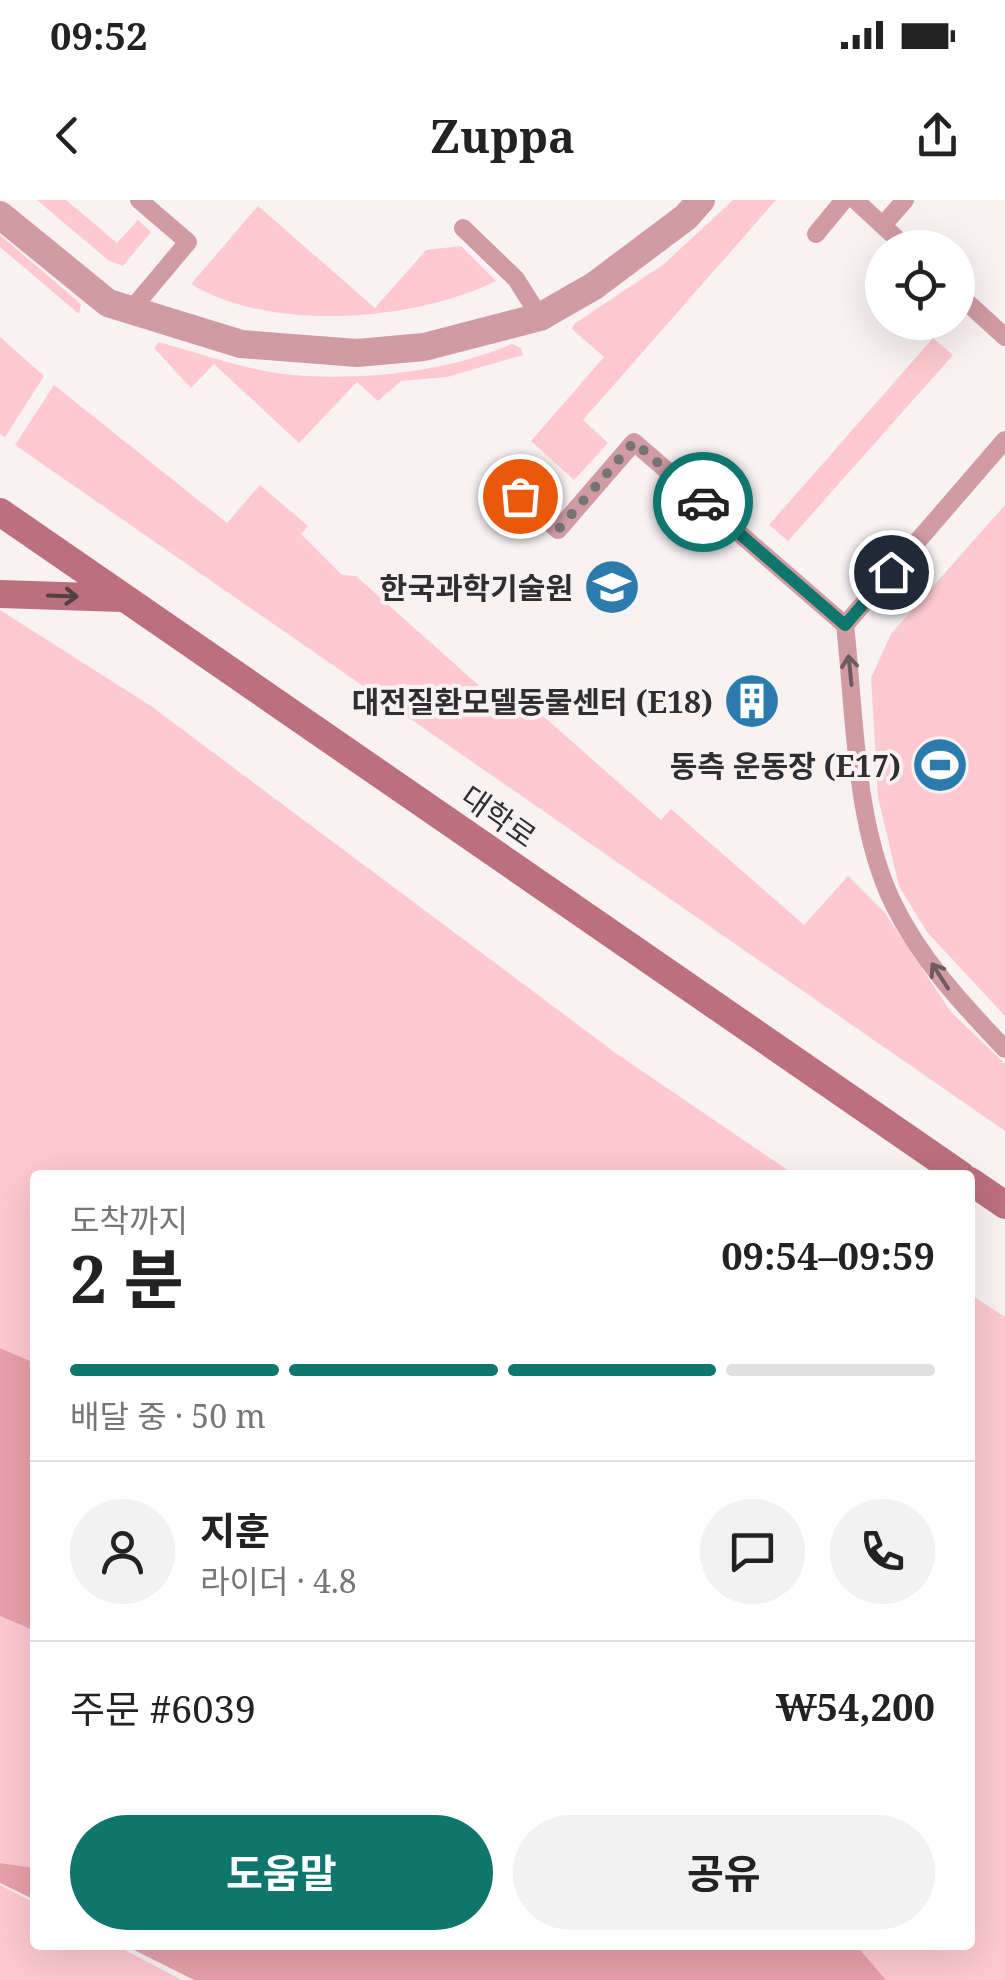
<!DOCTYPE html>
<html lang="ko">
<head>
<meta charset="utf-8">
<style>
  :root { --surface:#fff; --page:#f2f2f2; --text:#222; --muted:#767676; --line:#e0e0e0; --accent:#0f766e }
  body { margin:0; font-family:"Noto Serif","Noto Sans KR",serif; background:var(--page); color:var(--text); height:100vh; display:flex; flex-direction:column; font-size:38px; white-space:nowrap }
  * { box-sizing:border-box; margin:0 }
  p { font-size:32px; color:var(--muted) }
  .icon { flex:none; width:55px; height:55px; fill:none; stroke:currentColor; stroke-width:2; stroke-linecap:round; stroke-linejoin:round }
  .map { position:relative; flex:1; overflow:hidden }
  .drawer { position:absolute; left:30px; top:970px; width:945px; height:780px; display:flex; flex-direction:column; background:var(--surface); border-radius:10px; box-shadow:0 10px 40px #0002 }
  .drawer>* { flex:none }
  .buttons { position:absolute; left:865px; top:30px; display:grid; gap:20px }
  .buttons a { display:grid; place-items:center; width:110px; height:110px; border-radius:50%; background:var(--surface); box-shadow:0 10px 40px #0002; font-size:50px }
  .pin { position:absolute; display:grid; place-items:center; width:85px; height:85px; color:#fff; margin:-42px; border:5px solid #fff; border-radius:50%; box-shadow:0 2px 10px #0007 }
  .courier { position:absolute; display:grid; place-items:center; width:100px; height:100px; margin:-50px; border:8px solid #0f766e; border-radius:50%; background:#fff; color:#222; box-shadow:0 2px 12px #0007 }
  .headline em { font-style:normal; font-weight:700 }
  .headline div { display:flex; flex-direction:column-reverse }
  .headline { display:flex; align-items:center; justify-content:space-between; height:170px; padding:0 40px }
  h1 { font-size:65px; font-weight:700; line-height:75px }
  .bar { display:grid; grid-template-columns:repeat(4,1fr); gap:15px 10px; align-content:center; height:120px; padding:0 40px }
  .bar i { height:12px; border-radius:8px; background:var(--line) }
  .bar .selected { background:var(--accent) }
  .bar p { grid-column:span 4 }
  .line { display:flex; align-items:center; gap:25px; padding:0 40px; border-top:2px solid var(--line) }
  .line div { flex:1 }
  .round { display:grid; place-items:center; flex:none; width:105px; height:105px; border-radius:52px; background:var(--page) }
  .primary-button { display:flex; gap:20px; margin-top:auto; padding:20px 40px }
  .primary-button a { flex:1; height:115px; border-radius:60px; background:var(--accent); color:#fff; font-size:40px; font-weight:700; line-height:115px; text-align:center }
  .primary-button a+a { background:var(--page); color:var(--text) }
  .status { display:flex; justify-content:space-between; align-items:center; height:70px; padding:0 50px; background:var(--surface); direction:ltr }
  .status svg { height:28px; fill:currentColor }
  header { display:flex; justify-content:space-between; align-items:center; height:130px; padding:0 40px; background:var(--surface); font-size:45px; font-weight:700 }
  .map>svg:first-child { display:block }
</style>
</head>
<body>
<div class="status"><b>09:52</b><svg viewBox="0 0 49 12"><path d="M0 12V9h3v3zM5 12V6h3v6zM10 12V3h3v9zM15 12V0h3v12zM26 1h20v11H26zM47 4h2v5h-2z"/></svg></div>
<header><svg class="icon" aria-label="back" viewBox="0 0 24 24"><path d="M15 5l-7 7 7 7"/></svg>Zuppa<svg class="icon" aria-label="share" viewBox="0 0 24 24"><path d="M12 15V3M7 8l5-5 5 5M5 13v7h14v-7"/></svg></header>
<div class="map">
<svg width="1005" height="1780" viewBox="0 0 1005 1780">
  <rect width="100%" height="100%" fill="#f8f2f3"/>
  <g fill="#fec9d0">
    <path d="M37,0H66L117,43L138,20L151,32L123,66L108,60Z"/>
    <path d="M733,0H776L583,220L608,243L574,280L531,241L604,157L572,129L574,124L664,64Z"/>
    <path d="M258,6L375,108L426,50L461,46L496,81C415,121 271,133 191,84Z"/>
    <path d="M0,35L81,104L79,114L0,47Z"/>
    <path d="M0,137L44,176L5,237L0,234Z"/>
    <path d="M933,138L953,155L788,341L769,325Z"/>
    <path d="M159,142C202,154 248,171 293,175C364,181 447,172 512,144L521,148L523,155L447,177L401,181L378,201L357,182L299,243L214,164L191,188L154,148Z"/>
    <path d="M54,185L227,323L260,285L308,326L301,334L342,375L356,376L504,508L518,494L661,620L671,609L804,725L848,676L885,713L951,812L1005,864V931L15,245Z"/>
    <path d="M1005,305V816L927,732L899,686L878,597L871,478L891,434Z"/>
    <path d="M0,410L151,506L617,854L795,975H35V1163L0,1148Z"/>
    <path d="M970,1094L1005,1117V1780H886L856,1745H970Z"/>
    <path d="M0,1416L35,1431V1668L0,1663Z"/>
    <path d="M0,1685L35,1703V1745H115L182,1780H0Z"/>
  </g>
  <g fill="#e8a0ab">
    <path d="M0,1148L35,1163V1431L0,1416Z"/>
    <path d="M0,1663L35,1668V1700L0,1683Z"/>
    <path d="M124,1745H856L886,1780H194Z"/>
  </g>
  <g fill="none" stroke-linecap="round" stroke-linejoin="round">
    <g stroke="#d19ba3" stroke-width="18">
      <path d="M855,0L907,48"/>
      <path d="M883,25L905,0"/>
      <path d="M463,28L516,79L540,117"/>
      <path d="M816,34L844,0"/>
      <path d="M958,94L1005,137"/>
      <path d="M131,110L188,42L139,0"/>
      <path d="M519,296L558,330L634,242L845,425L1005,240"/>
      <path d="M845,425C855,513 854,623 893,703C920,759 963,805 1005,849"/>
    </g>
    <path stroke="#d19ba3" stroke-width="28" d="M0,15L108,103L241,144L357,153L424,147L540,117L594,86L686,17L701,0"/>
    <g stroke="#bc6f7c" stroke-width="28">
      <path d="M0,312L961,975"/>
      <path d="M0,394L123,398"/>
      <path d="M970,981L1005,1005"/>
    </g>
  </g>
  <defs><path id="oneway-shaft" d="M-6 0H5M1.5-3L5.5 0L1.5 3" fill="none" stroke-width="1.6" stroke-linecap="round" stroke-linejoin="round" transform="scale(2.5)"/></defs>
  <use stroke="#533e42" href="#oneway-shaft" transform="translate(63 396) rotate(2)"/>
  <g stroke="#705a5d">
    <use href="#oneway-shaft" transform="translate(850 470) rotate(-96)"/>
    <use href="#oneway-shaft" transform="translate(940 776) rotate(-123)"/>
  </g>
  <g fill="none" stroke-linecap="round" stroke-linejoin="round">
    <path stroke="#767373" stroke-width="10" stroke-dasharray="0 18" d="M520,296L558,330L634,242L703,302"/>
    <path stroke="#0f766e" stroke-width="12" d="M703,302L845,425L891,372"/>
  </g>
  <defs>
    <g id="university-disc" transform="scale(2.875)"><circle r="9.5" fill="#2c7bad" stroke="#f8f2f3"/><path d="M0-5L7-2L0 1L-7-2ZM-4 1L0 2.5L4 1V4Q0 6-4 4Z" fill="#fff"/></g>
    <g id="building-disc" transform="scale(2.875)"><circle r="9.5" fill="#2c7bad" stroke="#f8f2f3"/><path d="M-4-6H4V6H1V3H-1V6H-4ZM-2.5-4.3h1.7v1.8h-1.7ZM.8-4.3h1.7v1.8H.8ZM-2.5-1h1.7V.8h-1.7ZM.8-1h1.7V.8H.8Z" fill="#fff"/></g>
    <g id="stadium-disc" transform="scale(2.875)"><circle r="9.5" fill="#2c7bad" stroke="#f8f2f3"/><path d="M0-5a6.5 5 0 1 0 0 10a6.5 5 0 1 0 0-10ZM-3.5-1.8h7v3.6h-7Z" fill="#fff"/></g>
  </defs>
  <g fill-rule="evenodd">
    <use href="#university-disc" x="612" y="387"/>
    <use href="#building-disc" x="752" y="501"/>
    <use href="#stadium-disc" x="940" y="565"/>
  </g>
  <g text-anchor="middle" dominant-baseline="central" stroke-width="8" stroke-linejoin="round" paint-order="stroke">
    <g font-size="30" font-weight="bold" fill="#302e2e" stroke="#f8f2f3" text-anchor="end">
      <text x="573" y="387">한국과학기술원</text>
      <text x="713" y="501">대전질환모델동물센터 (E18)</text>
      <text x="901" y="565">동측 운동장 (E17)</text>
    </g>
    <g font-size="30" fill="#302e2e" stroke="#f8f2f3">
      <text transform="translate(499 616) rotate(35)">대학로</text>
    </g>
  </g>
</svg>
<div class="buttons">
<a><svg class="icon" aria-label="locate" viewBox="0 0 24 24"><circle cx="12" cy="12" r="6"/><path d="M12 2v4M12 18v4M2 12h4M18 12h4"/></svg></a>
</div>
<div class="pin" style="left:520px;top:296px;background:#ea580c"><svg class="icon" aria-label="bag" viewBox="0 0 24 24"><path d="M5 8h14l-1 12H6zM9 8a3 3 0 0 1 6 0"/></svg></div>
<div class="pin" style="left:891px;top:372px;background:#1f2937"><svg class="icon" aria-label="home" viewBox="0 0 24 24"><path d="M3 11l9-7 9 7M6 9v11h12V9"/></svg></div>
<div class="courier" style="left:703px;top:302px"><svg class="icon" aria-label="car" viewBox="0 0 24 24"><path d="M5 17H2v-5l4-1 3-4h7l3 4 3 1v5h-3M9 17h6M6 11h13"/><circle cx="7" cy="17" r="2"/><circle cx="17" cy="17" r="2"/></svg></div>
<section class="drawer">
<div class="headline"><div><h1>2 분</h1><p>도착까지</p></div><em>09:54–09:59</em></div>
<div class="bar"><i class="selected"></i><i class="selected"></i><i class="selected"></i><i></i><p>배달 중 · 50 m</p></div>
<div class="line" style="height:180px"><a class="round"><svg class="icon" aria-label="person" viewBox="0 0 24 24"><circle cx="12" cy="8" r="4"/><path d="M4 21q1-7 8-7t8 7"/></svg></a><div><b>지훈</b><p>라이더 · 4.8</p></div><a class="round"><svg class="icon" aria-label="chat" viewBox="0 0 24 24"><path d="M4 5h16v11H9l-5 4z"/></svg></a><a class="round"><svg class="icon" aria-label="phone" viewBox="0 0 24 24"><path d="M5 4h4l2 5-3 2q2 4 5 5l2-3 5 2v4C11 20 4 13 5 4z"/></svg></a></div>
<div class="line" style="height:130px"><div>주문 #6039</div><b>₩54,200</b></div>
<div class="primary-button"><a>도움말</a><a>공유</a></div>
</section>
</div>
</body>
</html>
